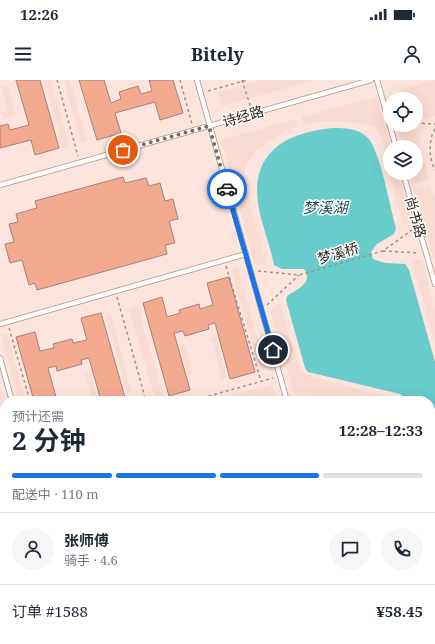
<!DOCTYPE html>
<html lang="zh">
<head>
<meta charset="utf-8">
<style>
  :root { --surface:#fff; --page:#f6f6f7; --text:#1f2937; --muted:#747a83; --line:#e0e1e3; --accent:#1a73e8 }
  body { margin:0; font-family:"Noto Serif","Noto Sans SC",serif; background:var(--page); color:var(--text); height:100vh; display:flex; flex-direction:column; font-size:15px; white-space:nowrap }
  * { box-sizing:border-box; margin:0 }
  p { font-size:13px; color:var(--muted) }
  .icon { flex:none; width:22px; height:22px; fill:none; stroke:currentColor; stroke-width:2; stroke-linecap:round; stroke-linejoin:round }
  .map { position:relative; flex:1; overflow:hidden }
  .details { position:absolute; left:0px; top:316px; width:435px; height:248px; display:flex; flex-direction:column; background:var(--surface); border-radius:16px 16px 0 0; box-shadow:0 4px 16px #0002 }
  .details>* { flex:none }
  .tools { position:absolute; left:383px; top:12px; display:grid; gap:8px }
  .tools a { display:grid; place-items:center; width:40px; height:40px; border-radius:50%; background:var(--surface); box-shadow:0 4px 16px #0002; font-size:20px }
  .pin { position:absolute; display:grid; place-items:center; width:34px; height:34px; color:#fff; margin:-17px; border:2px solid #fff; border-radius:50%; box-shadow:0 1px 4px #0007 }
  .courier { position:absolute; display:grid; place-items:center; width:40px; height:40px; margin:-20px; border:3px solid #1a73e8; border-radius:50%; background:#fff; color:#222; box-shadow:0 1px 5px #0007 }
  .head em { font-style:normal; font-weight:700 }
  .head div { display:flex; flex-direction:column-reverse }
  .head { display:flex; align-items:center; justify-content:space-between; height:68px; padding:0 12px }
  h1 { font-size:26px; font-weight:700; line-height:30px }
  .bar { display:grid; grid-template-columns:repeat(4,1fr); gap:6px 4px; align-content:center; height:48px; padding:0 12px }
  .bar i { height:5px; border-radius:3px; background:var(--line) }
  .bar .selected { background:var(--accent) }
  .bar p { grid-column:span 4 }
  .line { display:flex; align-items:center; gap:10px; padding:0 12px; border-top:1px solid var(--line) }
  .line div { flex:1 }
  .round { display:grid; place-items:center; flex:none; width:42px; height:42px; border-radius:21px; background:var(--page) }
  .status { display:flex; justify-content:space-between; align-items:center; height:28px; padding:0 20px; background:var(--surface); direction:ltr }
  .status svg { height:11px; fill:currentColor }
  header { display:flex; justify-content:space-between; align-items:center; height:52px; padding:0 12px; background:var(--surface); font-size:18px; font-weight:700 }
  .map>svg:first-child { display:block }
</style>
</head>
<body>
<div class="status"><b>12:26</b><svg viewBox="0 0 49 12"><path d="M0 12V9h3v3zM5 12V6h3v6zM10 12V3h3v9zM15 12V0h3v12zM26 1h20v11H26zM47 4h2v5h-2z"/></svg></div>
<header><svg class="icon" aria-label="menu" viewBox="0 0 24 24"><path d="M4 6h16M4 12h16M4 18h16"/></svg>Bitely<svg class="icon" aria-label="person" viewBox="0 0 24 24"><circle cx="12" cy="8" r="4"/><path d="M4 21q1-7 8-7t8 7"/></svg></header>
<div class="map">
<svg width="435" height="564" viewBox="0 0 435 564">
  <rect width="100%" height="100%" fill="#fcf5f3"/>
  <path fill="#fde4dc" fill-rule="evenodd" d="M0,0H435V564H0ZM390,19H416V45H390ZM390,67H416V93H390ZM5,321H430V559H5Z"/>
  <g fill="#fadbd1">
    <path d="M44,0H51L69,66L63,68Z"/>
    <path d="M64,0H70L87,61L81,63Z"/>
    <path d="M261,0H314L222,26L218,12Z"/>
    <path d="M435,0V36L426,39L416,27V19H409L400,10Z"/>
    <path d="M8,6L16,35L2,39L4,36L0,33L8,30L1,7Z"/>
    <path d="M376,17L391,67L390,93H398L412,141L403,146L381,59L374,47C351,40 328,39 304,44L302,37Z"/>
    <path d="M295,39L297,46L268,61L256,72L245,86L244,99L266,185H255L221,60Z"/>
    <path d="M410,48L418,54L429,99L414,104L411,93H416V67H403L400,56L402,51Z"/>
    <path d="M430,104L435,119V184L414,109Z"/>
    <path d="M412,180H422L435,228V264Z"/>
    <path d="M238,188L266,289L260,291L231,190Z"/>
    <path d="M280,223L300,291L304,294L387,317L395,321H355L349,318L294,313L270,231Z"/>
    <path d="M138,226L163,315L155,318L129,229Z"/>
    <path d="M111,235L131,311L127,312L106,237Z"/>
    <path d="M7,253L26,321H19L1,255Z"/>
    <path d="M216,257L227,298L222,299L211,258Z"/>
    <path d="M184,264L193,293L187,295L179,265Z"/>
    <path d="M90,292L98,321H93L85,294Z"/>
    <path d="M272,304L276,318L274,321H214Z"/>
    <path d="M435,410V516L430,517L432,432L430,411Z"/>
    <path d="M91,559H130L131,564H92Z"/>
  </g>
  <path fill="#67cccb" d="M332,48C345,48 357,48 367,57C380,69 390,128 396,148L394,154L377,164L371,172L373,179L385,183L405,184L409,190L435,282V358L430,354V321H410L400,314L308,292L305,288L286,220L287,216C297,209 314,203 304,189H282L274,185C270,164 261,144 258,123C251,71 287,53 332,48Z"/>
  <g fill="#f4aa91" stroke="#a18379">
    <path d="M16,0H40L59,68L35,75L31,60L0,68V46L8,44L10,50L29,45Z"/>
    <path d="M79,0H104L111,23L121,19L119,12L138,6L141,14L152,11L149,0H173L183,33L160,40L155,22L115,33L121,53L97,60Z"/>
    <path d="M123,97L125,103L146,98L149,106L160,103L165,121L173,119L178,139L169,141L175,163L165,165L167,174L37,210L35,203L29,205L22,180L10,183L5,164L14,162L9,144L18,142L16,134L37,128L35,121Z"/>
    <path d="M229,197L255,292L230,299L215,243L208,245L209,249L185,256L183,251L174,253L190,310L169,316L143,223L162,217L167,237L180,233L179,230L199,224L200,229L213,225L207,203Z"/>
    <path d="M101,233L126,321H101L89,278L81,280L82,284L57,291L56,286L48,288L57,321H34L16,257L35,252L40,271L54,268L53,264L72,259L73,263L87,260L81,238Z"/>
    <path d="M5,364V433H2L0,425V365Z"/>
    <path d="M5,445V476L4,474L0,475V447Z"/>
    <path d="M435,523V555L430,557V524Z"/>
    <path d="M7,559H60L62,564H2L1,561Z"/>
    <path d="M135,559H211L218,564H140Z"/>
    <path d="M404,559H423L406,564Z"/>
  </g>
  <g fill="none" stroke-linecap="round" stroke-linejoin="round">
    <g stroke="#b19288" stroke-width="6">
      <g id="lane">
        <path d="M197,0L287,321"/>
        <path d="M377,0L396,67"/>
        <path d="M403,93L435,204"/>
        <path d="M0,105L371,0"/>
        <path d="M0,244L246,174"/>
        <path d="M0,278L12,321"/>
        <path d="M430,398L435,396"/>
        <path d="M0,517L5,516"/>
        <path d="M80,559L82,564"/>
        <path d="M351,559L353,564"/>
      </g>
    </g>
    <g stroke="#9d9390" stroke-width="1.5" stroke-dasharray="3 3" stroke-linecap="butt">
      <path d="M57,0L78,76"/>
      <path d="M180,0L192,44"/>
      <path d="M242,0L251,28"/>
      <path d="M208,11L247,0"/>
      <path d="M416,43L435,44"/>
      <path d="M435,49C428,60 429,79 435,90"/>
      <path d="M399,52L406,45"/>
      <path d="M383,171L419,173"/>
      <path d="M226,186L261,301"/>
      <path d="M258,191L299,195L383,171L412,150"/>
      <path d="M117,217L146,321"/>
      <path d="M267,225L299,195"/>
      <path d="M9,248L30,321"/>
      <path d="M191,321L273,298"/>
      <path d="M0,356L5,354"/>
      <path d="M0,490L5,498"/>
      <path d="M0,491L5,489"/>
      <path d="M430,522L435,521"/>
      <path d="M0,534L5,532"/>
      <path d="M64,559L65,564"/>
      <path d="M131,559L132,564"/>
      <path d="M401,559L403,564"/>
      <path d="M430,559L435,557"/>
      <path d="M360,561L367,559"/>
      <path d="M410,564L429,559"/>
    </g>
    <use href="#lane" stroke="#fff" stroke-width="4.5"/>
  </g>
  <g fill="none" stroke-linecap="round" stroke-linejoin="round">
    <path stroke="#776c69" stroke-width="4" stroke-dasharray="0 7.2" d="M123,70L209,46L227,109"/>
    <path stroke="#1a73e8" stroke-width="5" d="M227,109L273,270"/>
  </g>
  <g text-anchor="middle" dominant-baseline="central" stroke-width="3" stroke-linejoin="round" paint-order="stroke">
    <g font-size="14" fill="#2f231f" stroke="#fff">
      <text transform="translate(243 36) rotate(-16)">诗经路</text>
      <text transform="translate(416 137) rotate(74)">尚书路</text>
      <text transform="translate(338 173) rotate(-16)">梦溪桥</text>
    </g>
    <g font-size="15" font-style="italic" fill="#235150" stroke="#fff">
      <text x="325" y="127">梦溪湖</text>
    </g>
  </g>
</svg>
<div class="tools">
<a><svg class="icon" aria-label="locate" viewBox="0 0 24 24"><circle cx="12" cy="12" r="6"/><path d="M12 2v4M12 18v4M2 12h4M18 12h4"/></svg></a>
<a><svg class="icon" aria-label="layers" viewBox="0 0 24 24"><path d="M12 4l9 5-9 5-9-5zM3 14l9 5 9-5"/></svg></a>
</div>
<div class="pin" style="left:123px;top:70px;background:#ea580c"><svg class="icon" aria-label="bag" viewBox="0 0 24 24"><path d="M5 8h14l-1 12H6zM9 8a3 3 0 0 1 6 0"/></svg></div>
<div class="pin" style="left:273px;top:270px;background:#1f2937"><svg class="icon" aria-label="home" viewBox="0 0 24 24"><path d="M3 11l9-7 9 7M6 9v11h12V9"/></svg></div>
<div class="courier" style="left:227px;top:109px"><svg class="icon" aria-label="car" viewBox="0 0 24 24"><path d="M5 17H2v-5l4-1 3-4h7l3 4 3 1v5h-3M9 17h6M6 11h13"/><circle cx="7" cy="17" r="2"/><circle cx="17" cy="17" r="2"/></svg></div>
<section class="details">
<div class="head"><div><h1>2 分钟</h1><p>预计还需</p></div><em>12:28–12:33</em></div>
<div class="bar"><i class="selected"></i><i class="selected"></i><i class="selected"></i><i></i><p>配送中 · 110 m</p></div>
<div class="line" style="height:72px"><a class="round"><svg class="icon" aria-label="person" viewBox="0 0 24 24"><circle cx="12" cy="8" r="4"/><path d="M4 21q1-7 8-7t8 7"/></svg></a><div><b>张师傅</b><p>骑手 · 4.6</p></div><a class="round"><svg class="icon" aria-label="chat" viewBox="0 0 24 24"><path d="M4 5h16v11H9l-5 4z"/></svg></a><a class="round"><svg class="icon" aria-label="phone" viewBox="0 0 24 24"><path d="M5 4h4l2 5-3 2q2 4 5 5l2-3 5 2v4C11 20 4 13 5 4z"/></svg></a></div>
<div class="line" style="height:52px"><div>订单 #1588</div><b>¥58.45</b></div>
</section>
</div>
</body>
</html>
